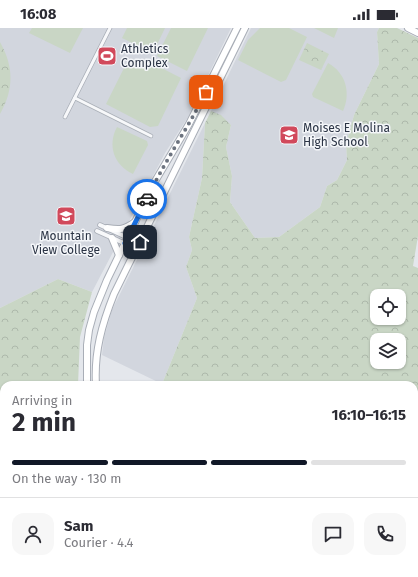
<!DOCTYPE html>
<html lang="en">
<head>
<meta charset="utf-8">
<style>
  :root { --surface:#fff; --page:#f7f7f7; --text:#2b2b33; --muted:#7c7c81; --line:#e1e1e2; --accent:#111827 }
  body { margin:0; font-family:"Fira Sans",sans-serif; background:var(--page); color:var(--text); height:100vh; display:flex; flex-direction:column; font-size:15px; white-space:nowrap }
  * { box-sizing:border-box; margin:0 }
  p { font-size:13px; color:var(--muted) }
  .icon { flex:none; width:22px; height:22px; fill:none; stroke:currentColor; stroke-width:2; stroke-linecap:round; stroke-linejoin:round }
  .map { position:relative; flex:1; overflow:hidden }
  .details { position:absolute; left:0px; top:353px; width:418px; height:196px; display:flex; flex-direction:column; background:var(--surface); border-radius:12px 12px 0 0; box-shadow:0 1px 3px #0004 }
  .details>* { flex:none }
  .fabs { position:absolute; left:370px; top:261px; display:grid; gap:8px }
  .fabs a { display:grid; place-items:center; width:36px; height:36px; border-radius:8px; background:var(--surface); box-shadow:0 1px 3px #0004; font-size:20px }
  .pin { position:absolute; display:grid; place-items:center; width:34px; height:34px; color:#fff; margin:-17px; border-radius:8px; box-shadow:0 2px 6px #0006 }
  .courier { position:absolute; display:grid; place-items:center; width:40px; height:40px; margin:-20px; border:3px solid #1a73e8; border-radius:50%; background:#fff; color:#222; box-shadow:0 1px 5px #0007 }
  .headline em { font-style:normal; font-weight:700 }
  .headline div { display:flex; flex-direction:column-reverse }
  .headline { display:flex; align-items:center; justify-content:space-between; height:68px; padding:0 12px }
  h1 { font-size:26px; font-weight:700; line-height:30px }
  .bar { display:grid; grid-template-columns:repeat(4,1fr); gap:6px 4px; align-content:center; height:48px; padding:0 12px }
  .bar i { height:5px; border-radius:3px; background:var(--line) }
  .bar .current { background:var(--accent) }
  .bar p { grid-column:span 4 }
  .line { display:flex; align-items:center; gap:10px; padding:0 12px; border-top:1px solid var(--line) }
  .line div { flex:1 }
  .round { display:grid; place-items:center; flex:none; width:42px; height:42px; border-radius:12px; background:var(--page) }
  .status { display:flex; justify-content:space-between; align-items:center; height:28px; padding:0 20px; background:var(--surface); direction:ltr }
  .status svg { height:11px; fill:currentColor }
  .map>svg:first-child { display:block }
</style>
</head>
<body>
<div class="status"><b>16:08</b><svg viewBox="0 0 49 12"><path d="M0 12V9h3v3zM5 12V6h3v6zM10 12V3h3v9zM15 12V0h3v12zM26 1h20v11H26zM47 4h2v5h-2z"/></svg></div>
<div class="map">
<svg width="418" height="549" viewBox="0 0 418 549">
  <defs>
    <pattern id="grass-dots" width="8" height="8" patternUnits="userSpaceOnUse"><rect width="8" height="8" fill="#c9d6c5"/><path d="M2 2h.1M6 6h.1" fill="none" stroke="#adb8ab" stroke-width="1.8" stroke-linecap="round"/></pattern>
    <pattern id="forest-crowns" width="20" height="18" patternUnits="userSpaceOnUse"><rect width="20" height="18" fill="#c9d6c5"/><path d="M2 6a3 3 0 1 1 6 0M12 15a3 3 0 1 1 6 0" fill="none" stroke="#adb8ab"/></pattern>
  </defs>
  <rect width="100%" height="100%" fill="#e4e7ec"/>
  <g fill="#d2d6de">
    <path d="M0,0H231L188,89L165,125L92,264L58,251L0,280Z"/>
    <path d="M251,0H379L377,4L379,36L354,87L346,116L347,132L337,152L327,158L320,179L279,209L255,210L230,174L232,148L226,119L231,97L211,83Z"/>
    <path d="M205,95L202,150L189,209L192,222L186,239L197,270L162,356L102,327L104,310L112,282Z"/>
  </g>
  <path fill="url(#grass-dots)" d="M0,508L4,509V545H78L84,549H0Z"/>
  <g fill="url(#forest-crowns)" fill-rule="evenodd">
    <path d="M379,0H397L418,10V208L413,238L418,240V549H347L358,545H414V357H165L162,356L197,270L186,239L192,222L189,209L202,150L205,95L211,83L221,87L231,97L226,119L232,148L230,174L255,210L279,209L320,179L327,158L337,152L347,132L346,116L354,87L379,36L377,4ZM377,268H399V290H377ZM377,312H399V334H377Z"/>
    <path d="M0,14C14,39 14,61 0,86Z"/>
    <path d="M307,15L329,26L321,42L299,32Z"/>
    <path d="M58,251L92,264L80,309L78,357H4V469L0,466V280Z"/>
  </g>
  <g fill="#c9d6c5">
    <path d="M32,0H83L70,25L29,5Z"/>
    <path d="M127,0H165L153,25L122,10Z"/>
    <path d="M171,0H208L187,43L157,28Z"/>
    <path d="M260,0H289L307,9L286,52L281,54L238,32L248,12Z"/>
    <path d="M314,0H338L334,10Z"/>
    <path d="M137,31H144L181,50L158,98L150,99L106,76L126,36L132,32Z"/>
    <path d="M328,35C346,45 351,65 343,83L313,69L312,66Z"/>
    <path d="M117,99L147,113L148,117L133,146C114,137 107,118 117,99Z"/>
  </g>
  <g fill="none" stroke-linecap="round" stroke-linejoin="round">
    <g stroke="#a9aeb7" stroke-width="4.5">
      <g id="pedestrian">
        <path d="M75,70L151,108"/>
        <path d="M65,89L110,0"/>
      </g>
    </g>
    <g stroke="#a9aeb7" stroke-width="5.5">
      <g id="minor">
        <path d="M100,197L139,215"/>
        <path d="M97,203L137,221"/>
        <path d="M234,545L242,549"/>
        <path d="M228,549L230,545"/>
      </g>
    </g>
    <g stroke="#a9aeb7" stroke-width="6">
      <g id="tertiary">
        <path d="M0,470L4,473"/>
        <path d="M0,478L4,481"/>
        <path d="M114,545L118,549"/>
        <path d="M122,545L125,549"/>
      </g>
    </g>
    <g stroke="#a9aeb7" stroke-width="8">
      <g id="secondary">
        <path d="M408,0L418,5"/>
        <path d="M107,200C120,202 124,202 135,194"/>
        <path d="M112,210L119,227"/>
        <path d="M87,357V317L89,302L94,284L107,252L154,155L189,96L237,0"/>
        <path d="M96,357C94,324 102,296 114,266L245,0"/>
      </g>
    </g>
    <use href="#pedestrian" stroke="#f7f8fa" stroke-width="3"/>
    <use href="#minor" stroke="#f7f8fa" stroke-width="4"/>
    <use href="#tertiary" stroke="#f7f8fa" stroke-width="5"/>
    <use href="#secondary" stroke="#fff" stroke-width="6"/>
  </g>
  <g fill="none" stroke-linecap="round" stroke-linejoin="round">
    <path stroke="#6c737f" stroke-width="4" stroke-dasharray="0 7.2" d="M147,171C164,134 188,100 206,64"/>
    <path stroke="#1a73e8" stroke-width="5" d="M140,214L137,221L125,215L147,171"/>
  </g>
  <defs>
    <g id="stadium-square" transform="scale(1)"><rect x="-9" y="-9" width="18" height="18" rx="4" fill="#d1495b" stroke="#f4f6f9"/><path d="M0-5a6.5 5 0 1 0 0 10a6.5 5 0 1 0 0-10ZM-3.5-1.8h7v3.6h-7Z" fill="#fff"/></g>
    <g id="school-square" transform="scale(1)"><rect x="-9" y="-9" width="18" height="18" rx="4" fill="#d1495b" stroke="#f4f6f9"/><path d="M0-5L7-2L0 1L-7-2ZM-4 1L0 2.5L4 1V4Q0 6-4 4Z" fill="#fff"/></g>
    <g id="university-square" transform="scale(1)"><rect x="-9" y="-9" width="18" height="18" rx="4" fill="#d1495b" stroke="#f4f6f9"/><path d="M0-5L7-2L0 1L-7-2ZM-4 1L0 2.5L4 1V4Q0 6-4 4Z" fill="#fff"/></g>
  </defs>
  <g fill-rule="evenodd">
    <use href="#stadium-square" x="107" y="28"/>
    <use href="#school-square" x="289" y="107"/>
    <use href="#university-square" x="66" y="188"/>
  </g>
  <g text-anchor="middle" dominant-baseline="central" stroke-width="3" stroke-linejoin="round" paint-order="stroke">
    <g font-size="12" fill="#2b3445" stroke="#f4f6f9" text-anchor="start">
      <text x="121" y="21">Athletics<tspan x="121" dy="14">Complex</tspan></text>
      <text x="303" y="100">Moises E Molina<tspan x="303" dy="14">High School</tspan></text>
      <text x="66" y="208" text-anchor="middle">Mountain<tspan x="66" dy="14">View College</tspan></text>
    </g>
  </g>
</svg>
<div class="fabs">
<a><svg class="icon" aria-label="locate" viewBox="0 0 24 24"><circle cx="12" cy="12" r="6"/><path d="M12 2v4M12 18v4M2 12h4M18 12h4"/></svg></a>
<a><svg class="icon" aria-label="layers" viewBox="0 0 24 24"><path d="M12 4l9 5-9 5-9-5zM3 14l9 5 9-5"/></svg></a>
</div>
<div class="pin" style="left:206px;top:64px;background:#ea580c"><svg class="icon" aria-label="bag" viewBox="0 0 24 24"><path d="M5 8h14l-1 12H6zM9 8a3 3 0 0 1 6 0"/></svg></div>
<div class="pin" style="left:140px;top:214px;background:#1f2937"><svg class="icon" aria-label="home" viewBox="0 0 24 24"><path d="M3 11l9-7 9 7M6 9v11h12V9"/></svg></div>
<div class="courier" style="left:147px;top:171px"><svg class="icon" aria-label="car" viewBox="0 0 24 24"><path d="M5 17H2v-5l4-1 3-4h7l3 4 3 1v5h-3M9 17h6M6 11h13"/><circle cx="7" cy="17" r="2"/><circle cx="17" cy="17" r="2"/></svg></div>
<section class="details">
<div class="headline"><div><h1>2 min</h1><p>Arriving in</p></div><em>16:10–16:15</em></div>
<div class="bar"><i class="current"></i><i class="current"></i><i class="current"></i><i></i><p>On the way · 130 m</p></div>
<div class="line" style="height:72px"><a class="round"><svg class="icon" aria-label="person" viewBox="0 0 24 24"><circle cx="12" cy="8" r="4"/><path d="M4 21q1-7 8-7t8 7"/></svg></a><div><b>Sam</b><p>Courier · 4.4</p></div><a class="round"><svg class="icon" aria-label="chat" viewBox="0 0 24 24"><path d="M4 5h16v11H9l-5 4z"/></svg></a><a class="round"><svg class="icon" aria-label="phone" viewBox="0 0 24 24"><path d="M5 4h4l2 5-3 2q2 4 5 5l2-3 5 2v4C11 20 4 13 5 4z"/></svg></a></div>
</section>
</div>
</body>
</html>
